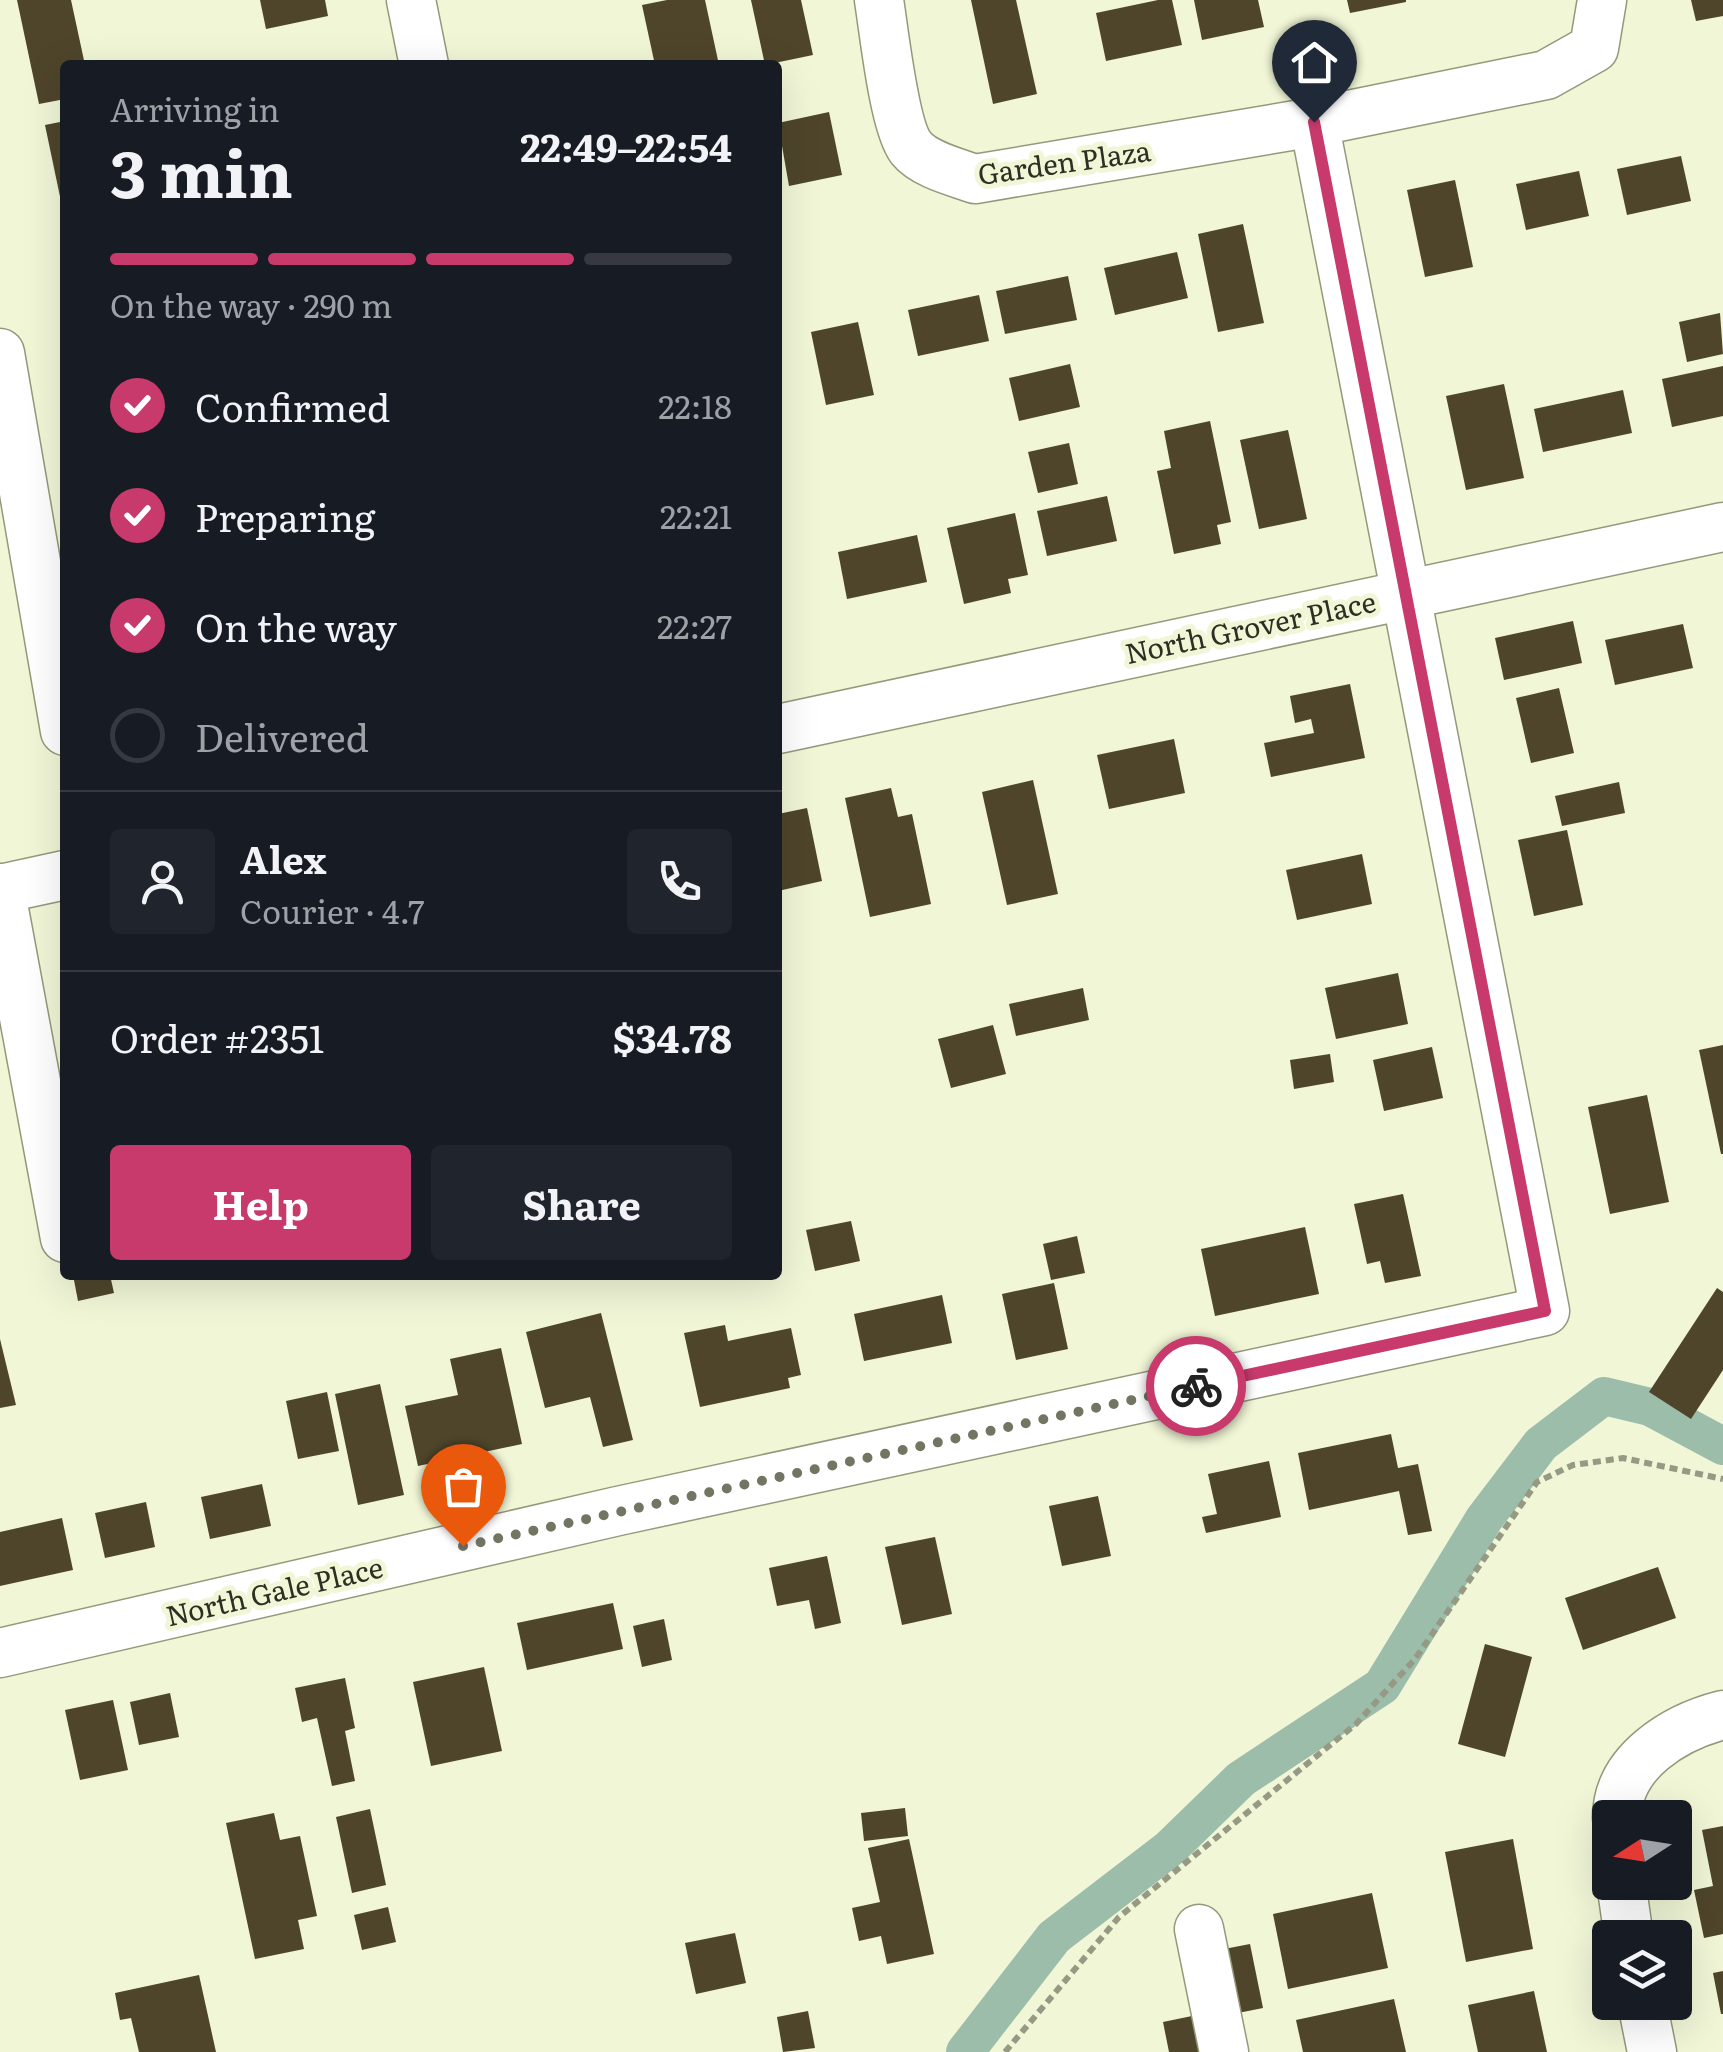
<!DOCTYPE html>
<html lang="en">
<head>
<meta charset="utf-8">
<style>
  :root { --surface:#171b24; --page:#20242c; --text:#f1f3f6; --muted:#9ea1a6; --line:#363941; --accent:#c73a6b }
  body { margin:0; font-family:Literata,serif; background:var(--page); color:var(--text); height:100vh; display:flex; flex-direction:column; font-size:38px; white-space:nowrap }
  * { box-sizing:border-box; margin:0 }
  p { font-size:32px; color:var(--muted) }
  .icon { flex:none; width:55px; height:55px; fill:none; stroke:currentColor; stroke-width:2; stroke-linecap:round; stroke-linejoin:round }
  .map { position:relative; flex:1; overflow:hidden }
  .side { position:absolute; left:60px; top:60px; width:722px; height:1220px; display:flex; flex-direction:column; background:var(--surface); border-radius:10px; box-shadow:0 10px 40px #0002 }
  .side>* { flex:none }
  .needle { width:65px; rotate:258deg }
  .controls { position:absolute; left:1592px; top:1800px; display:grid; gap:20px }
  .controls a { display:grid; place-items:center; width:100px; height:100px; border-radius:10px; background:var(--surface); box-shadow:0 10px 40px #0002; font-size:50px }
  .pin { position:absolute; display:grid; place-items:center; width:85px; height:85px; color:#fff; margin:-102px -42px; border-radius:50% 50% 50% 0; rotate:-45deg; box-shadow:0 0 10px #0007 }
  .pin .icon { rotate:45deg }
  .courier { position:absolute; display:grid; place-items:center; width:100px; height:100px; margin:-50px; border:8px solid #c73a6b; border-radius:50%; background:#fff; color:#222; box-shadow:0 2px 12px #0007 }
  .summary em { font-style:normal; font-weight:700 }
  .summary div { display:flex; flex-direction:column-reverse }
  .summary { display:flex; align-items:center; justify-content:space-between; height:170px; padding:0 50px }
  h1 { font-size:65px; font-weight:700; line-height:75px }
  .bar { display:grid; grid-template-columns:repeat(4,1fr); gap:15px 10px; align-content:center; height:120px; padding:0 50px }
  .bar i { height:12px; border-radius:8px; background:var(--line) }
  .bar .selected { background:var(--accent) }
  .bar p { grid-column:span 4 }
  .line { display:flex; align-items:center; gap:25px; padding:0 50px; border-top:2px solid var(--line) }
  .line div { flex:1 }
  .round { display:grid; place-items:center; flex:none; width:105px; height:105px; border-radius:10px; background:var(--page) }
  ol { padding:0 50px; list-style:none }
  li { display:flex; align-items:center; gap:30px; height:110px }
  li p { margin-inline-start:auto }
  li .icon { padding:10px; border-radius:50%; background:var(--accent); color:#fff; stroke-width:4 }
  li:last-child { color:var(--muted) }
  li i { width:55px; height:55px; border:5px solid var(--line); border-radius:50% }
  .button { display:flex; gap:20px; margin-top:auto; padding:20px 50px }
  .button a { flex:1; height:115px; border-radius:10px; background:var(--accent); color:#fff; font-size:40px; font-weight:700; line-height:115px; text-align:center }
  .button a+a { background:var(--page); color:var(--text) }
  .map>svg:first-child { display:block }
</style>
</head>
<body>
<div class="map">
<svg width="1723" height="2052" viewBox="0 0 1723 2052">
  <rect width="100%" height="100%" fill="#f0f6d6"/>
  <g fill="none" stroke-linecap="round" stroke-linejoin="round">
    <path stroke="#9bbdaa" stroke-width="38" d="M965,2052L1054,1937L1170,1848L1241,1779L1382,1686L1484,1519L1541,1444L1604,1396L1650,1407L1723,1446"/>
  </g>
  <g fill="#4e452b">
    <path d="M17,0H71L85,65H65V99L39,104Z"/>
    <path d="M260,0H325L328,16L266,29Z"/>
    <path d="M667,0H705L719,65H655L642,5Z"/>
    <path d="M751,0H801L813,55L765,65Z"/>
    <path d="M971,0H1016L1037,94L993,104Z"/>
    <path d="M1158,0H1172L1182,45L1106,61L1096,13Z"/>
    <path d="M1194,0H1258L1264,27L1202,40Z"/>
    <path d="M1347,0H1406V2L1350,13Z"/>
    <path d="M1691,0H1723V16L1696,21Z"/>
    <path d="M829,112L842,175L789,186L778,123Z"/>
    <path d="M65,121V211H63L45,125Z"/>
    <path d="M1681,156L1691,201L1627,215L1617,169Z"/>
    <path d="M1579,171L1589,216L1526,230L1516,184Z"/>
    <path d="M1455,180L1473,267L1425,277L1407,190Z"/>
    <path d="M1243,224L1264,323L1218,332L1198,234Z"/>
    <path d="M1177,252L1188,298L1115,315L1104,268Z"/>
    <path d="M1068,276L1077,320L1005,334L996,291Z"/>
    <path d="M979,295L989,341L918,356L908,310Z"/>
    <path d="M1720,313L1723,354L1687,362L1679,322Z"/>
    <path d="M858,322L874,395L826,405L811,332Z"/>
    <path d="M1070,364L1080,407L1019,421L1009,378Z"/>
    <path d="M1723,366V416L1672,427L1662,379Z"/>
    <path d="M1504,384L1524,478L1466,490L1446,396Z"/>
    <path d="M1623,390L1632,433L1543,452L1534,409Z"/>
    <path d="M1210,421L1231,522L1217,525L1221,544L1174,554L1157,471L1171,468L1164,431Z"/>
    <path d="M1288,430L1307,519L1259,529L1240,440Z"/>
    <path d="M1069,443L1078,484L1038,493L1028,452Z"/>
    <path d="M1107,496L1117,541L1047,556L1037,511Z"/>
    <path d="M1015,513L1028,575L1008,579L1011,593L964,604L947,528Z"/>
    <path d="M917,535L927,582L847,599L838,552Z"/>
    <path d="M1573,621L1582,663L1504,680L1495,638Z"/>
    <path d="M1683,624L1693,668L1615,685L1605,640Z"/>
    <path d="M1350,684L1365,758L1271,777L1264,743L1314,733L1311,719L1295,723L1290,696Z"/>
    <path d="M1559,688L1574,753L1531,763L1516,698Z"/>
    <path d="M1174,739L1185,793L1109,809L1097,755Z"/>
    <path d="M1033,780L1058,894L1007,905L982,792Z"/>
    <path d="M1619,782L1625,813L1562,826L1555,796Z"/>
    <path d="M891,788L898,817L912,814L931,904L870,917L845,798Z"/>
    <path d="M807,808L822,881L778,891V814Z"/>
    <path d="M1567,830L1583,905L1534,916L1518,840Z"/>
    <path d="M1362,854L1372,904L1297,920L1286,870Z"/>
    <path d="M1398,973L1408,1024L1336,1039L1325,988Z"/>
    <path d="M1083,988L1089,1020L1016,1036L1009,1004Z"/>
    <path d="M993,1025L1006,1074L951,1088L938,1039Z"/>
    <path d="M1723,1045V1154H1721L1699,1050Z"/>
    <path d="M1432,1047L1443,1098L1384,1111L1373,1060Z"/>
    <path d="M1330,1054L1334,1082L1294,1089L1290,1060Z"/>
    <path d="M1647,1095L1669,1202L1610,1214L1588,1107Z"/>
    <path d="M1403,1194L1421,1276L1385,1283L1380,1261L1367,1264L1354,1204Z"/>
    <path d="M851,1221L860,1261L815,1271L806,1230Z"/>
    <path d="M1305,1227L1319,1294L1215,1316L1201,1249Z"/>
    <path d="M1077,1236L1085,1273L1051,1280L1043,1244Z"/>
    <path d="M73,1275H110L114,1293L78,1301Z"/>
    <path d="M1054,1283L1068,1349L1016,1360L1002,1294Z"/>
    <path d="M1717,1288L1723,1292V1370L1691,1419L1649,1392Z"/>
    <path d="M942,1295L952,1343L864,1361L854,1314Z"/>
    <path d="M601,1313L633,1440L603,1447L590,1397L545,1408L526,1332Z"/>
    <path d="M725,1325L728,1341L791,1328L801,1375L788,1378L790,1388L700,1407L684,1333Z"/>
    <path d="M0,1339L16,1405L0,1408Z"/>
    <path d="M501,1348L522,1444L418,1466L405,1406L458,1395L450,1359Z"/>
    <path d="M380,1384L404,1495L358,1505L335,1394Z"/>
    <path d="M327,1392L339,1451L298,1459L286,1401Z"/>
    <path d="M1391,1434L1398,1468L1418,1464L1432,1531L1408,1535L1399,1491L1309,1510L1298,1453Z"/>
    <path d="M1269,1461L1281,1517L1206,1533L1202,1517L1217,1514L1208,1474Z"/>
    <path d="M262,1484L271,1526L210,1539L201,1497Z"/>
    <path d="M1098,1496L1111,1556L1062,1566L1049,1506Z"/>
    <path d="M146,1502L155,1547L105,1558L95,1513Z"/>
    <path d="M62,1518L73,1570L0,1586V1532Z"/>
    <path d="M935,1537L952,1614L902,1625L885,1547Z"/>
    <path d="M827,1556L841,1623L815,1629L809,1600L777,1606L769,1568Z"/>
    <path d="M1658,1567L1676,1618L1583,1650L1565,1598Z"/>
    <path d="M613,1603L623,1649L527,1670L517,1623Z"/>
    <path d="M664,1619L672,1660L642,1667L633,1626Z"/>
    <path d="M1485,1644L1532,1657L1505,1757L1458,1744Z"/>
    <path d="M484,1667L502,1751L431,1766L413,1682Z"/>
    <path d="M345,1678L355,1728L345,1731L355,1781L332,1786L317,1718L302,1722L295,1688Z"/>
    <path d="M170,1693L179,1737L139,1745L130,1702Z"/>
    <path d="M113,1700L128,1770L80,1780L65,1710Z"/>
    <path d="M905,1808L908,1836L864,1841L861,1813Z"/>
    <path d="M370,1809L386,1885L352,1893L336,1817Z"/>
    <path d="M274,1813L280,1840L300,1836L317,1916L298,1920L304,1949L255,1959L226,1823Z"/>
    <path d="M1723,1826V1934L1704,1938L1694,1890L1713,1886L1702,1830Z"/>
    <path d="M909,1839L934,1954L887,1964L881,1936L859,1941L852,1908L880,1902L868,1848Z"/>
    <path d="M1513,1839L1533,1949L1466,1962L1445,1852Z"/>
    <path d="M1372,1893L1388,1968L1288,1989L1273,1914Z"/>
    <path d="M388,1907L396,1942L362,1950L354,1915Z"/>
    <path d="M735,1933L746,1983L696,1994L685,1943Z"/>
    <path d="M1250,1944L1263,2008L1233,2014L1219,1950Z"/>
    <path d="M1723,1971V2014H1721L1713,1973Z"/>
    <path d="M199,1975L216,2052H139L131,2018L120,2020L115,1993Z"/>
    <path d="M1534,1991L1547,2052H1478L1468,2005Z"/>
    <path d="M1394,1999L1406,2052H1303L1296,2020Z"/>
    <path d="M808,2011L815,2048L783,2052L777,2017Z"/>
    <path d="M1192,2016L1199,2052H1169L1163,2022Z"/>
  </g>
  <g fill="none" stroke-linecap="round" stroke-linejoin="round">
    <g stroke="#94997b" stroke-width="51">
      <g id="minor">
        <path d="M411,0L424,65"/>
        <path d="M879,0C884,31 894,126 911,148C925,165 956,172 975,179L1314,122L1546,75L1594,48L1602,0"/>
        <path d="M0,353L65,731"/>
        <path d="M778,729L1723,527"/>
        <path d="M0,888L65,1238"/>
        <path d="M0,889L65,875"/>
        <path d="M0,1653L618,1511L1545,1311L1314,122"/>
        <path d="M1617,1818C1617,1761 1676,1727 1723,1715"/>
        <path d="M1621,1882L1629,1938"/>
        <path d="M1199,1929L1224,2052"/>
        <path d="M1642,2002L1652,2052"/>
      </g>
    </g>
    <path stroke="#969a84" stroke-width="6" stroke-dasharray="8 5" stroke-linecap="butt" d="M1005,2052L1119,1917L1356,1724L1415,1659L1537,1482L1573,1465L1623,1458L1723,1479"/>
    <use href="#minor" stroke="#fff" stroke-width="48"/>
  </g>
  <g fill="none" stroke-linecap="round" stroke-linejoin="round">
    <path stroke="#717562" stroke-width="10" stroke-dasharray="0 18" d="M463,1546L1196,1386"/>
    <path stroke="#c73a6b" stroke-width="12" d="M1196,1386L1545,1311L1314,122"/>
  </g>
  <g text-anchor="middle" dominant-baseline="central" stroke-width="10" stroke-linejoin="round" paint-order="stroke">
    <g font-size="28" fill="#2d2f23" stroke="#f0f6d6">
      <text transform="translate(1064 161) rotate(-8)">Garden Plaza</text>
      <text transform="translate(1250 626) rotate(-12)">North Grover Place</text>
      <text transform="translate(274 1590) rotate(-13)">North Gale Place</text>
    </g>
  </g>
</svg>
<div class="controls">
<a><svg class="needle" viewBox="-14 -14 28 28"><path d="M0-13l5 13h-10z" fill="#e53935"/><path d="M0 13l5-13h-10z" fill="#9ea1a6"/></svg></a>
<a><svg class="icon" aria-label="layers" viewBox="0 0 24 24"><path d="M12 4l9 5-9 5-9-5zM3 14l9 5 9-5"/></svg></a>
</div>
<div class="pin" style="left:463px;top:1546px;background:#ea580c"><svg class="icon" aria-label="bag" viewBox="0 0 24 24"><path d="M5 8h14l-1 12H6zM9 8a3 3 0 0 1 6 0"/></svg></div>
<div class="pin" style="left:1314px;top:122px;background:#1f2937"><svg class="icon" aria-label="home" viewBox="0 0 24 24"><path d="M3 11l9-7 9 7M6 9v11h12V9"/></svg></div>
<div class="courier" style="left:1196px;top:1386px"><svg class="icon" aria-label="bike" viewBox="0 0 24 24"><circle cx="6" cy="16" r="4"/><circle cx="18" cy="16" r="4"/><path d="M6 16l4-8h5l3 8M10 8l3 8H6M13 5h3"/></svg></div>
<section class="side">
<div class="summary"><div><h1>3 min</h1><p>Arriving in</p></div><em>22:49–22:54</em></div>
<div class="bar"><i class="selected"></i><i class="selected"></i><i class="selected"></i><i></i><p>On the way · 290 m</p></div>
<ol>
<li><svg class="icon" aria-label="check" viewBox="0 0 24 24"><path d="M5 12l5 5 9-10"/></svg>Confirmed<p>22:18</p></li>
<li><svg class="icon" aria-label="check" viewBox="0 0 24 24"><path d="M5 12l5 5 9-10"/></svg>Preparing<p>22:21</p></li>
<li><svg class="icon" aria-label="check" viewBox="0 0 24 24"><path d="M5 12l5 5 9-10"/></svg>On the way<p>22:27</p></li>
<li><i></i>Delivered</li>
</ol>
<div class="line" style="height:180px"><a class="round"><svg class="icon" aria-label="person" viewBox="0 0 24 24"><circle cx="12" cy="8" r="4"/><path d="M4 21q1-7 8-7t8 7"/></svg></a><div><b>Alex</b><p>Courier · 4.7</p></div><a class="round"><svg class="icon" aria-label="phone" viewBox="0 0 24 24"><path d="M5 4h4l2 5-3 2q2 4 5 5l2-3 5 2v4C11 20 4 13 5 4z"/></svg></a></div>
<div class="line" style="height:130px"><div>Order #2351</div><b>$34.78</b></div>
<div class="button"><a>Help</a><a>Share</a></div>
</section>
</div>
</body>
</html>
